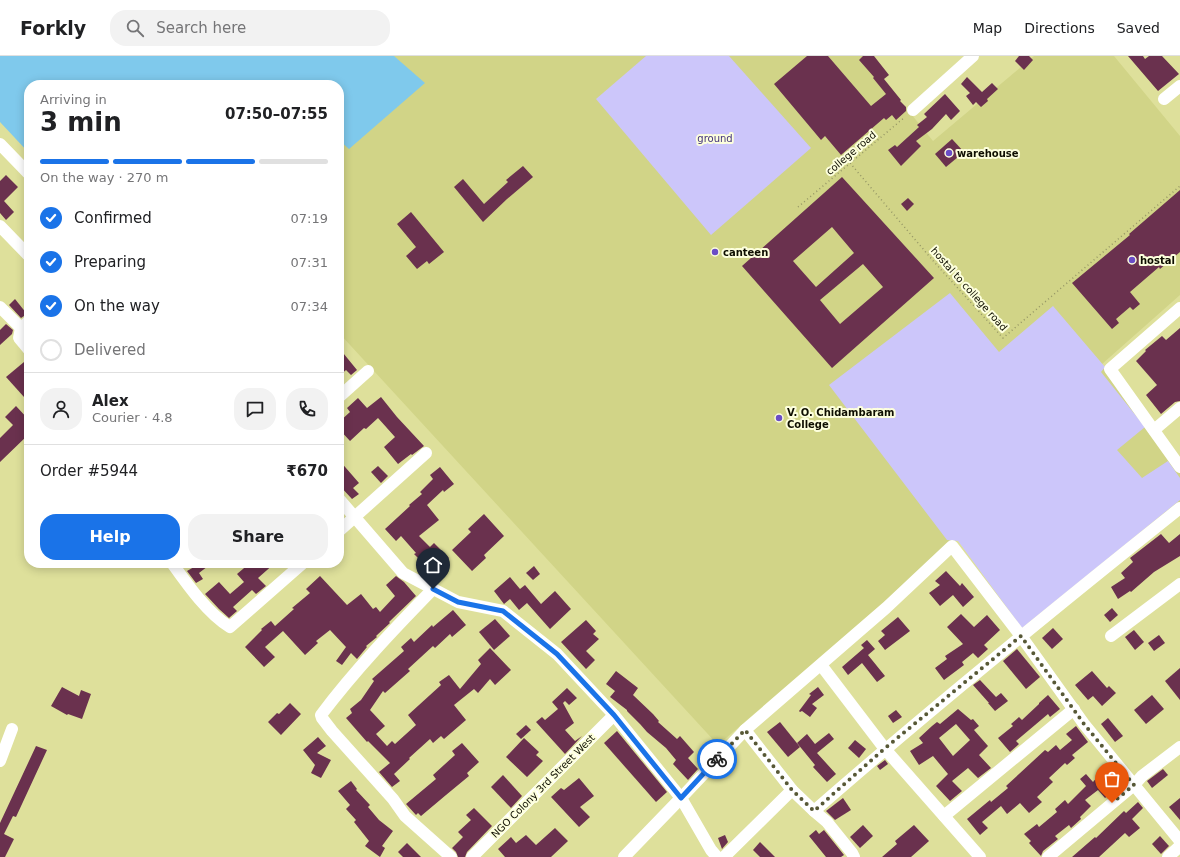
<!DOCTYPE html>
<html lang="en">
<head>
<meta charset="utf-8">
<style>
  :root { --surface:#fff; --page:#f2f2f2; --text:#202124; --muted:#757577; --line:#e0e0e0; --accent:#1a73e8 }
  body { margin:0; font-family:"DejaVu Sans",sans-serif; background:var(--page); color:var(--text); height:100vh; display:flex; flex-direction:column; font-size:15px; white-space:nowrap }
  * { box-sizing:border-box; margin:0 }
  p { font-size:13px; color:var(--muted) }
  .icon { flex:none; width:22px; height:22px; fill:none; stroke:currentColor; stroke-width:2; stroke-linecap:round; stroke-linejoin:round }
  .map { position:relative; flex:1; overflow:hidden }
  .side { position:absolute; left:24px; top:24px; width:320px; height:488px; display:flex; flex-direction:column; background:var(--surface); border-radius:16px; box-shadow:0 2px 10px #0003 }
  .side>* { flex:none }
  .pin { position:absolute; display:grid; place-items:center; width:34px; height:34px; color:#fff; margin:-41px -17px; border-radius:50% 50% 50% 0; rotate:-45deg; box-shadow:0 0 4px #0007 }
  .pin .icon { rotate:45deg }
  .courier { position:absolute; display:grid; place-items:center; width:40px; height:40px; margin:-20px; border:3px solid #1a73e8; border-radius:50%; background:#fff; color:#222; box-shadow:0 1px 5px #0007 }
  .overview em { font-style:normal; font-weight:600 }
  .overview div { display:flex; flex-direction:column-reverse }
  .overview { display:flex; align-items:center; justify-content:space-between; height:68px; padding:0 16px }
  h1 { font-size:26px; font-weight:600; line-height:30px }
  .bar { display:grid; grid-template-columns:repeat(4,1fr); gap:6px 4px; align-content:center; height:48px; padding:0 16px }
  .bar i { height:5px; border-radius:3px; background:var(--line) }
  .bar .active { background:var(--accent) }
  .bar p { grid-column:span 4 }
  .line { display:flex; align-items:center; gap:10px; padding:0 16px; border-top:1px solid var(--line) }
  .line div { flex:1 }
  .round { display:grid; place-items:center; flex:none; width:42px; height:42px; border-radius:16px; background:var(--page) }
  ol { padding:0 16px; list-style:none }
  li { display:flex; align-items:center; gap:12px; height:44px }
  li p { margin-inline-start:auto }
  li .icon { padding:4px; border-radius:50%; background:var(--accent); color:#fff; stroke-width:4 }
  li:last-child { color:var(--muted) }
  li i { width:22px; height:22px; border:2px solid var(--line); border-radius:50% }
  .cta { display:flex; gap:8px; margin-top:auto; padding:8px 16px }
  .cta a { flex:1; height:46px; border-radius:16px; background:var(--accent); color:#fff; font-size:16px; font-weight:600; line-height:46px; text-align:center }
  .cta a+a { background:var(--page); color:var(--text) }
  header { display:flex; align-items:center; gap:24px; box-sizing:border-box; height:56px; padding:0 20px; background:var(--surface); border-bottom:1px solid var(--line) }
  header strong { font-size:19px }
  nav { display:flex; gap:22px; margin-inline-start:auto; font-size:14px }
  .search { width:280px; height:36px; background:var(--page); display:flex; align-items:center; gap:10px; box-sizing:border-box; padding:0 14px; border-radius:16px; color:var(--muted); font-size:15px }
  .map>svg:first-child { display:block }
</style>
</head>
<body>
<header>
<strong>Forkly</strong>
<div class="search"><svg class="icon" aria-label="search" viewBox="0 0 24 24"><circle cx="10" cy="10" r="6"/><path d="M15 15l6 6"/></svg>Search here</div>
<nav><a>Map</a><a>Directions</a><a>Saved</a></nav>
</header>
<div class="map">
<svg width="1180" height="801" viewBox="0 0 1180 801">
  <rect width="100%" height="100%" fill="#dee09b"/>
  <path fill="#d1d487" d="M0,0H864L933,85L1034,0H1114L1180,80V239L1101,309L1180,416V446L1033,565L958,482L718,689L339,277V29H29Z"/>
  <g fill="#ccc6fa">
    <path d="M646,0H729L811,92L711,179L596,43Z"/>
    <path d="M950,237L999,296L1053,250L1105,311L1101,316L1145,371L1117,394L1142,422L1168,405L1180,422V444L1022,572L958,485L947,484L829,329Z"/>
  </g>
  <path fill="#7fc9ec" d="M0,0H394L425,27L349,93L339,84V29H29V97L0,66Z"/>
  <g fill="#6a314e" fill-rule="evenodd">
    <path d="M807,0H828L871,50L886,38L873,22L874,21L859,4L863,0H874L889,19L884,23L901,44L900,45L906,51V55L896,64L892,59L886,64L884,62L841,99L825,80L821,84L774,28Z"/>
    <path d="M1019,0H1029L1033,4L1024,14L1015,5Z"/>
    <path d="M1128,0H1143L1145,3L1149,0H1162L1179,18L1158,35Z"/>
    <path d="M967,21L982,36L992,27L998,33L987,43L988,45L981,51L976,46L973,49L966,40L970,37L961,28Z"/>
    <path d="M945,38L960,55L951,64L946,58L932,73L916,85L921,90L901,110L888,94L895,89L897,91L919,71L917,69L927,61L924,58Z"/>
    <path d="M952,83L964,96L946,111L935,98Z"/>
    <path d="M523,110L533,121L507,143L483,166L454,131L463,123L484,148L508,126L506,124Z"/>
    <path d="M6,119L18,131L4,145L14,156L6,164L0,157V125Z"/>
    <path d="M842,121L934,222L832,312L742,210ZM832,171L854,197L816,231L793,205ZM863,208L883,231L840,268L820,244Z"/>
    <path d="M1180,134V196L1160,213L1159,211L1130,236L1140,248L1133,254L1130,251L1116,263L1119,267L1112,273L1072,227L1130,179L1129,178Z"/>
    <path d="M908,142L914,148L907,155L901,148Z"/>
    <path d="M411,156L444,196L429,208L427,205L417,213L406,200L416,191L397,168Z"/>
    <path d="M15,243L27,258L21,262L9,249Z"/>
    <path d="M6,268L13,274L12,278L0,289V274Z"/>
    <path d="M1180,272V345L1175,346L1161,358L1146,339L1157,329L1136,305L1146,295L1145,294L1162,280L1166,284Z"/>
    <path d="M339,292L357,314L351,319L346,314L339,320Z"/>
    <path d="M24,306L29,312V336L24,341L6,321Z"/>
    <path d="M381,341L397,361L424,390L412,399L411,398L398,408L384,391L395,381L378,362L366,373L364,372L350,385L339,373V366L350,356L347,352L358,342L367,352Z"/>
    <path d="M16,350L29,364V378L0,406V382L13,369L5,361Z"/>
    <path d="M339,404L359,427L353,432L359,438L352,443L339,429Z"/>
    <path d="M378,410L388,420L381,427L371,416Z"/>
    <path d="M440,411L454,428L444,436L443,434L427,449L439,464L419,480L430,491L434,487L449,502L433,517L414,498L416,497L401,480L396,485L385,473L410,450L409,449L422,438L420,436L433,423L430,419Z"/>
    <path d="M484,458L504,480L484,499L486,502L472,515L452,494L471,476L468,473Z"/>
    <path d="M1161,478L1169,487L1180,478V500L1154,516L1131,536L1130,535L1118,543L1111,531L1125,522L1121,517L1133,506L1130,502Z"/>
    <path d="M201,507H212L199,517L203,523L196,527L187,515Z"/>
    <path d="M250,507H275L258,522L266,530L256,538L252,534L233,551L237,555L229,562L219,553L205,538L219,526L230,538L244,526L237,518Z"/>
    <path d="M534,510L540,518L533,524L526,517Z"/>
    <path d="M946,515L960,530L962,527L974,541L963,551L953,539L940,550L929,537L940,529L935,525Z"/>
    <path d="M320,520L347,549L361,538L373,553L376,551L380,556L395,540L386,529L396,520L404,526L416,540L389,566L390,567L376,580L377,581L366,590L367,591L357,603L351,597L342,609L336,605L346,591L330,574L316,585L318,587L305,599L283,575L265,591L275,601L264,611L245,591L262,574L261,573L271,565L275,570L294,553L292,552L310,537L306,533Z"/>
    <path d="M510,521L520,533L525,529L541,548L555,535L571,553L550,573L527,547L519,554L510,543L504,548L494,535Z"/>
    <path d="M1112,552L1118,559L1110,566L1104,559Z"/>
    <path d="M453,554L466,569L452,581L450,578L435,592L433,590L408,613L410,615L385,637L383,635L370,654L385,670L376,678L387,690L392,685L395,688L416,669L408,659L441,629L439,626L449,619L460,633L481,608L478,604L490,592L511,614L495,629L490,623L478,637L474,633L454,649L466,664L444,683L441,680L433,687L430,683L409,702L410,703L394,718L400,725L392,731L379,716L390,707L368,685L367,686L346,662L352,657L350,653L361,644L374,625L372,623L404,595L401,591L411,582L414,586L432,569L433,571Z"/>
    <path d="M961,558L974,571L987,559L1000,574L984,589L988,593L978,602L973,597L962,606L964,609L944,624L935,612L947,603L945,600L963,588L947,571Z"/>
    <path d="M898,561L910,575L885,594L878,585L885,579L881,575Z"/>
    <path d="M495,563L510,580L494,594L479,576Z"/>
    <path d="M586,564L596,575L593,578L599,583L586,595L595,604L586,613L561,586Z"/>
    <path d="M1053,572L1063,583L1052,593L1042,582Z"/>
    <path d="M1134,574L1144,586L1135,594L1125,581Z"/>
    <path d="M1159,579L1165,587L1154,595L1148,587Z"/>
    <path d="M867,584L875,593L868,599L885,620L877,626L862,607L848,619L842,611L864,592L861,589Z"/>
    <path d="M1017,593L1040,621L1026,633L1003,605Z"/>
    <path d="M1180,612V644L1165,625Z"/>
    <path d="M616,615L638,632L633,639L653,658L659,665L658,666L677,683L680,680L694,696L688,702L698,713L688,724L673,708L676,704L666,692L647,676L640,668L627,655V654L610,641L615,635L606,628Z"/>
    <path d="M1092,615L1107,632L1109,630L1116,637L1102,650L1093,640L1088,644L1075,629Z"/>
    <path d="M980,624L996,641L1001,637L1008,645L995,655L988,647H989L973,629Z"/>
    <path d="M62,631L79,640L81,634L91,638L82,663L68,658L67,659L51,650Z"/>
    <path d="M818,631L824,639L812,648L817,652L810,661L802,655L800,656L799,655L811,639L809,638Z"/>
    <path d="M567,632L577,642L569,649L565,645L563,647L574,667L565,674L575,685L582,680L565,698L536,666L542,661L545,664L558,653L552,646Z"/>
    <path d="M1048,639L1060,653L1050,661L1048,658L1035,669L1016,685L1019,688L1010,696L998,682L1013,670L1011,668L1019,661L1022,664L1039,648V647Z"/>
    <path d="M1152,639L1164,653L1146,668L1134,654Z"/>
    <path d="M290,647L301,658L281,679L268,666L277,657L279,658Z"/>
    <path d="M958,653L971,664L973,663L979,670L974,674L988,690L979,699L991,712L978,722L968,712L952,725L962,735L950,745L936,730L948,718L933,700L919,709L910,695L923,687L919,682L932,670L937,666L940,668ZM956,668L970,684L953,700L939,682Z"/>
    <path d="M896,654L902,661L893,667L888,660Z"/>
    <path d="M1108,662L1123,680L1115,686L1101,668Z"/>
    <path d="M780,666L800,691L788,701L767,676Z"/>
    <path d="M526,669L531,674L521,683L516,678Z"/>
    <path d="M1076,670L1088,686L1072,699L1075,702L1067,709L1065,707L1049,722L1053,726L1037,741L1042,746L1029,757L1020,747L1007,758L1001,750L982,766L988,772L980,779L967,763L990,744L991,746L1008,732L1006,730L1045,694L1048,696L1056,689L1060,694L1072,684L1066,678Z"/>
    <path d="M617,675L667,736L656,746L604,687Z"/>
    <path d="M829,677L834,683L817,697L836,718L827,726L813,711L815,709L797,687L807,678L815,688Z"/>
    <path d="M318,681L326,690L317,697L331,704L321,722L311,717L315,709L303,694Z"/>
    <path d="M524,682L539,696L536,699L543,705L527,721L506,701Z"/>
    <path d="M855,684L866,693L859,702L848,692Z"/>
    <path d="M462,687L479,706L467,717L469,720L446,739L421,760L418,757L416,759L406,748L436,723L433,719L455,699L452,695Z"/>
    <path d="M36,690L47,694L16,761L13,760L4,778L14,783L5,801H0V767Z"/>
    <path d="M885,704L888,708L880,714L877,710Z"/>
    <path d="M1104,713L1110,719L1103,728L1111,737L1105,742L1098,734L1085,744L1091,750L1080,761L1081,763L1071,772L1069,769L1055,780L1058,783L1043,795L1041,800L1029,787L1031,785L1024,778L1037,768L1039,771L1057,756L1055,753L1065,744L1068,748L1086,730L1080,723L1086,718L1093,726Z"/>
    <path d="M1163,713L1168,719L1152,732L1147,725Z"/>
    <path d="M503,719L522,740L511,752L491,731Z"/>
    <path d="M579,722L594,740L580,751L590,761L579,771L551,741L561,732L564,734Z"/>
    <path d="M351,725L357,733L356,734L370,749L368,751L379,764L393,775L382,790L385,792L380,801L365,790L369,785L354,766L356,764L346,753L350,749L338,735Z"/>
    <path d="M843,742L851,754L835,764L826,755Z"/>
    <path d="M1180,742V764L1169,751Z"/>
    <path d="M1138,746L1143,752L1132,763L1140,772L1129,781L1125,777L1099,801H1072L1095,781L1096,782L1124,755L1126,757Z"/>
    <path d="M474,752L492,770L467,796L465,801H458L456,796L452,792L463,781L458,776L471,764L466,759Z"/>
    <path d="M863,769L873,780L860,792L850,781Z"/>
    <path d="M914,769L929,785L911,801H882L897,788L895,785Z"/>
    <path d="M555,772L568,785L551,801H505L498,793L511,781L516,787L526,779L536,789Z"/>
    <path d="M816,774L819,778L824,774L844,799L841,801H826L809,780Z"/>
    <path d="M725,779L728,786L722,793L718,782Z"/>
    <path d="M1160,780L1169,790L1161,798L1152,788Z"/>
    <path d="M760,786L775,801H760L753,794Z"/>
    <path d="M407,787L421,801H403L398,796Z"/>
  </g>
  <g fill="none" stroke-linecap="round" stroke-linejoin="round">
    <g stroke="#959665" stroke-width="1.5" stroke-dasharray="1 3" stroke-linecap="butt">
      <path d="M850,107L935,207L1003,282L1180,130"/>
      <path d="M798,151L905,61"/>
    </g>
    <g stroke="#fff" stroke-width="12">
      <path d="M1164,43L1180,30"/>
      <path d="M913,54L973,0"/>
      <path d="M0,88L29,118"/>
      <path d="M0,170L29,200"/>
      <path d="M0,251L21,272"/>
      <path d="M1180,252L1110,313L1180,411"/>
      <path d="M29,265L21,272L19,282L29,294"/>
      <path d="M339,341L368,315"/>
      <path d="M1154,374L1180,352"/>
      <path d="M339,443L403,517L458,546L503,555L557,598L614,659L681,742L624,801"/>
      <path d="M339,475L426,397"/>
      <path d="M172,507C187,528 208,558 230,571L303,507"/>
      <path d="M433,533C394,573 355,614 321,659L322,662L332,675L393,743L405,760L451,801"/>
      <path d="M1111,580L1180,528"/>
      <path d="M821,609L885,693L980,801"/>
      <path d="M745,674L792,734"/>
      <path d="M0,705L12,673"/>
      <path d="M814,755L827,766L852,797L854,801"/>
      <path d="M944,760L1074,653"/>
      <path d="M472,801L614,659"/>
      <path d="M717,801L711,794L681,742L745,674L886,552L952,490L1021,580L1084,668L1180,785"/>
      <path d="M724,801L792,734L814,755C933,651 1056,551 1180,452"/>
      <path d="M1048,801L1134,729L1142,720L1180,691"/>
      <path d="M1168,801L1180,790"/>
    </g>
  </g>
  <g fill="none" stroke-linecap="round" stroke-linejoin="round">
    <path stroke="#575836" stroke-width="4" stroke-dasharray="0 7.2" d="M717,703L745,674L792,734L814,755L884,693L1021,580L1084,668L1134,729L1112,747"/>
    <path stroke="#1a73e8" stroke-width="5" d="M433,533L458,546L503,555L557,598L614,659L681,742L717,703"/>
  </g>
  <g fill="#6a4dc6" stroke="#fdffdd" stroke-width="1.5">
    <circle cx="949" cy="97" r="4"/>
    <circle cx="715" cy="196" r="4"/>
    <circle cx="1132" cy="204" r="4"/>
    <circle cx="779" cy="362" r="4"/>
  </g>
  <g text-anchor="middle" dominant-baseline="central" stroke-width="4" stroke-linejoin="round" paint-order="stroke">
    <g font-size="10" fill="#42327b" stroke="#fdffdd">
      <text x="715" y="82">ground</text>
    </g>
    <g font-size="10" fill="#0e0e00" stroke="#fdffdd">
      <text transform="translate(851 97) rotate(-40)">college road</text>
      <text transform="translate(969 233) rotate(48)">hostal to college road</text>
      <text transform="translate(543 730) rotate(-45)">NGO Colony 3rd Street West</text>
    </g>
    <g font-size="10" font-weight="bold" fill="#0e0e00" stroke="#fdffdd" text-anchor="start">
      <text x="957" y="97">warehouse</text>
      <text x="723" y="196">canteen</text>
      <text x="1140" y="204">hostal</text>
      <text x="787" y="356">V. O. Chidambaram<tspan x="787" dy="12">College</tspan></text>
    </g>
  </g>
</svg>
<div class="pin" style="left:1112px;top:747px;background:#ea580c"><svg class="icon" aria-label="bag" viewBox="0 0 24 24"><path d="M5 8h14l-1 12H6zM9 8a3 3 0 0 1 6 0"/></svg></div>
<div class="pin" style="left:433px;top:533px;background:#1f2937"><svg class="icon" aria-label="home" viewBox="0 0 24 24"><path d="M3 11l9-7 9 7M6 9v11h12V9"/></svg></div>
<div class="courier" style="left:717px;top:703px"><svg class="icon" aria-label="bike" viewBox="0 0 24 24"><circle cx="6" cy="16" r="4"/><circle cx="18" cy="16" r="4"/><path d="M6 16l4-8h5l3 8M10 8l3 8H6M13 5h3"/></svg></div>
<section class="side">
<div class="overview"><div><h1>3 min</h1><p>Arriving in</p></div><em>07:50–07:55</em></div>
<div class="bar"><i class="active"></i><i class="active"></i><i class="active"></i><i></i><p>On the way · 270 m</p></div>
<ol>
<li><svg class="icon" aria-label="check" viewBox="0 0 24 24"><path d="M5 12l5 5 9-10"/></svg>Confirmed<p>07:19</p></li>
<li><svg class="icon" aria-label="check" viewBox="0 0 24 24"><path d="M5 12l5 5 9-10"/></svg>Preparing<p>07:31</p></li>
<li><svg class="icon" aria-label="check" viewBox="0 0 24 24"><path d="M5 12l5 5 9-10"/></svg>On the way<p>07:34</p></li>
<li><i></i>Delivered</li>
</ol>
<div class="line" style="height:72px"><a class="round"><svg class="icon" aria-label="person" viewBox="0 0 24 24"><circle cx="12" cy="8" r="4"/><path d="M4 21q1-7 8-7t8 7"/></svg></a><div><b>Alex</b><p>Courier · 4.8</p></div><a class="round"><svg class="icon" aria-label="chat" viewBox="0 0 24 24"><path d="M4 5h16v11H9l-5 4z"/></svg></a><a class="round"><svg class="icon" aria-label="phone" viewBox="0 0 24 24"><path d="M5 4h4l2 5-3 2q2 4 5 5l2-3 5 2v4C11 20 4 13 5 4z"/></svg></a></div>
<div class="line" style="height:52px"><div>Order #5944</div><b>₹670</b></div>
<div class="cta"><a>Help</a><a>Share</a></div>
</section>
</div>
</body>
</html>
